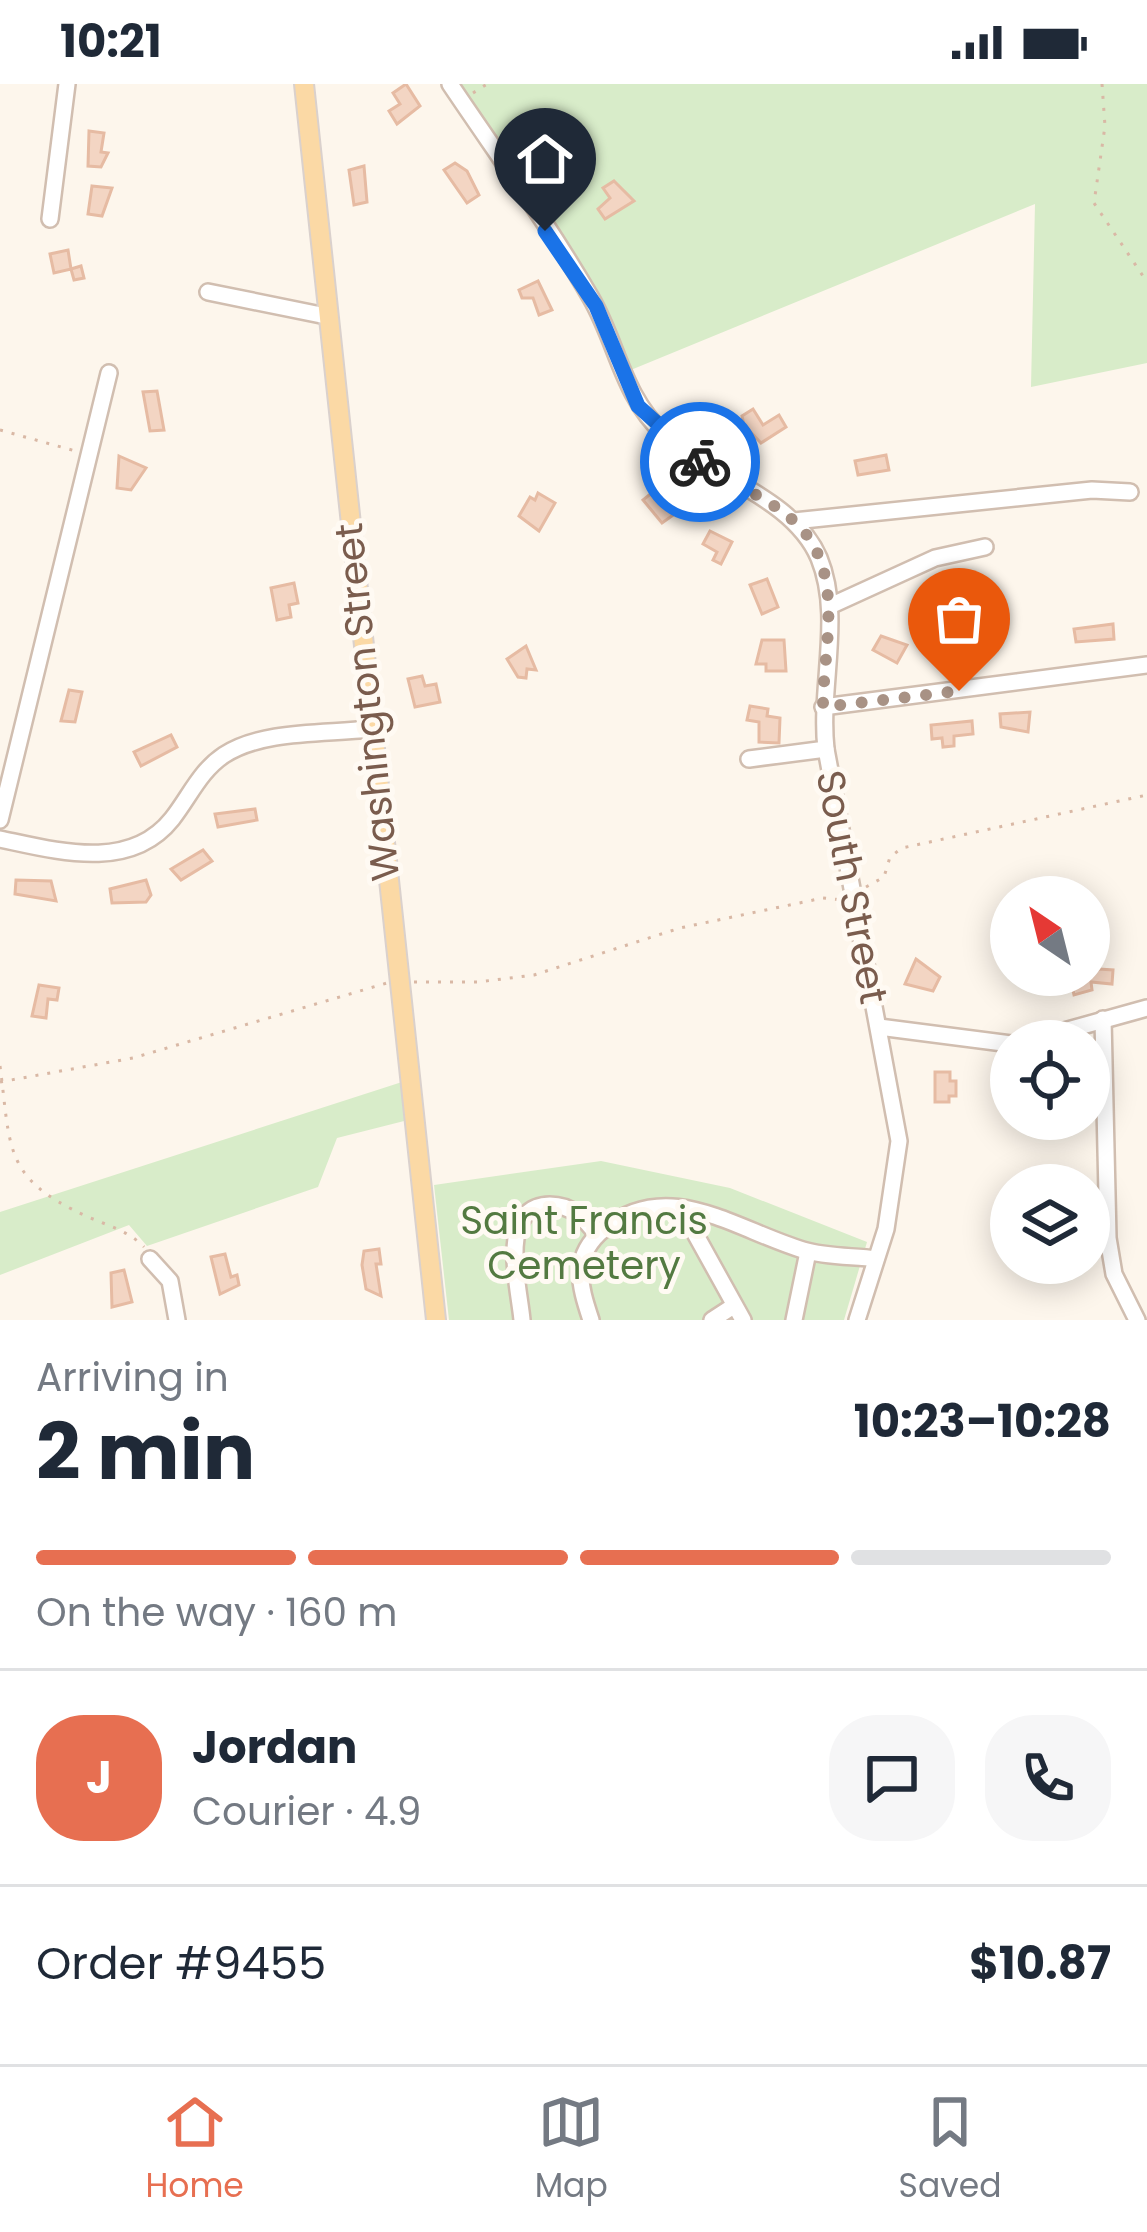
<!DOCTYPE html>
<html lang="en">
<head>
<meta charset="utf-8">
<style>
  :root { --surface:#fff; --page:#f6f6f7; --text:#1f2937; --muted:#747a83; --line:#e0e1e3; --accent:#e76f51 }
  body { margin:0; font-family:Poppins,sans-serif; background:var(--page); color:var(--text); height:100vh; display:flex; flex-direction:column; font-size:45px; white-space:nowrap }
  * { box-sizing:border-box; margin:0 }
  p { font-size:39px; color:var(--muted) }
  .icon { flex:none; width:66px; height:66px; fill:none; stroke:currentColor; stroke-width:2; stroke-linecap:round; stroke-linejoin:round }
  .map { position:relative; height:1236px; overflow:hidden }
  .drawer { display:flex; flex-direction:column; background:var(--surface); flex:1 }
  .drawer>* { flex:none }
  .needle { width:78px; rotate:325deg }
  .controls { position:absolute; left:990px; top:792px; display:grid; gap:24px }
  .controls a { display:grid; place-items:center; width:120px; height:120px; border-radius:50%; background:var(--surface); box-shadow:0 6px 30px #0003; font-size:60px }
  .pin { position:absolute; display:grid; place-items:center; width:102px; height:102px; color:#fff; margin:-123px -51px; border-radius:50% 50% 50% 0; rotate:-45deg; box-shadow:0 0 12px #0007 }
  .pin .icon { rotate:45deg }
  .courier { position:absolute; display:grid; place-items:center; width:120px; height:120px; margin:-60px; border:9px solid #1a73e8; border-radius:50%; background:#fff; color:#222; box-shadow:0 3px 15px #0007 }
  .head em { font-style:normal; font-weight:700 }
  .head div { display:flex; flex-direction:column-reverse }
  .head { display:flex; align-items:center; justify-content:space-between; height:204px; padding:0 36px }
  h1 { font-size:78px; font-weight:700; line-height:90px }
  .bar { display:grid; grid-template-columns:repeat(4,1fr); gap:18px 12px; align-content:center; height:144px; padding:0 36px }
  .bar i { height:15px; border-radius:9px; background:var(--line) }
  .bar .active { background:var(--accent) }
  .bar p { grid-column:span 4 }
  .line { display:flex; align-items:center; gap:30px; padding:0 36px; border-top:3px solid var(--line) }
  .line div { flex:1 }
  .round { display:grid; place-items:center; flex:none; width:126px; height:126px; border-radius:48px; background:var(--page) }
  .status { display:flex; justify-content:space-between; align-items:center; height:84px; padding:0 60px; background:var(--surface); direction:ltr }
  .status svg { height:33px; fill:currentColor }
  .tab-bar { display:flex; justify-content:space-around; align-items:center; height:168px; border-top:3px solid var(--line); background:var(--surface); font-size:33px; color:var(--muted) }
  .tab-bar a { display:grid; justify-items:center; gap:6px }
  .tab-bar .active { color:var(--accent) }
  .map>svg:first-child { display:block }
</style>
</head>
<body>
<div class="status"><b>10:21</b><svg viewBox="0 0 49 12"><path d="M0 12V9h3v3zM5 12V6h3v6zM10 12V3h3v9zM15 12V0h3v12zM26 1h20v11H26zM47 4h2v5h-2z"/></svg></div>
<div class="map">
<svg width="1147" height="1236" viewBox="0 0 1147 1236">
  <rect width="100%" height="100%" fill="#fdf6ec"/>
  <g fill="#d8ecc9">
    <path d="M450,0H1147V279L1031,303L1035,120L621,290L603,237Z"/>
    <path d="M402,998L416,1034L337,1054L318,1103L147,1162L129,1141L0,1191V1128Z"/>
    <path d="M601,1077L730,1104L867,1158L844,1236H449L434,1101Z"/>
  </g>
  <g fill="#f3d5c3" stroke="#e6bba3" stroke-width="3">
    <path d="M406,0L420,22L397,40L389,27L400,20L393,9Z"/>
    <path d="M89,47L104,49L101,68L108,69L101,83L88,82Z"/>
    <path d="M455,79L467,87L479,111L467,119L444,86Z"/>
    <path d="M364,82L367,118L354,121L349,86Z"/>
    <path d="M614,97L634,117L605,135L598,125L610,114L603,104Z"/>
    <path d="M92,102L112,104L102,132L88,130Z"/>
    <path d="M68,166L71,185L81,182L84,194L74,196L71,185L54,189L50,170Z"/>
    <path d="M538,197L552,226L539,231L533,214H522L519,206Z"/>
    <path d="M157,307L164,346L150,347L143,308Z"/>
    <path d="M753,325L763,341L779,331L786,343L761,359L744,341L742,332Z"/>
    <path d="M886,371L889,386L858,391L855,377Z"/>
    <path d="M119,372L146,384L131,406L117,404Z"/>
    <path d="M654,407L676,429L662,439L643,416Z"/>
    <path d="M538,409L555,419L539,447L519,432L530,413L535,416Z"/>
    <path d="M710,447L732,458L721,480L713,476L717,468L703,460Z"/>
    <path d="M767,495L778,523L762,530L750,501Z"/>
    <path d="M294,499L298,519L289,521L291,533L277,536L271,504Z"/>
    <path d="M1113,540L1114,555L1076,558L1074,545Z"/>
    <path d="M881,552L907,561L897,579L873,566Z"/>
    <path d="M762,556H784L786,587H766V580H756Z"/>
    <path d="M526,562L536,586L527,585L526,594L518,593L507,575Z"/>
    <path d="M422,592L425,602L436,600L440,618L415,623L408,595Z"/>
    <path d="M69,606L82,608L75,638L61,637Z"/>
    <path d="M750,622L768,625L767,632L780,634L779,659L759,658V638L747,636Z"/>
    <path d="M1030,628L1028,648L1001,643L1000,630Z"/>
    <path d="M972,637L973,650L954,652V662L943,663L942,654L932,655L931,641Z"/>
    <path d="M171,651L177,663L141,682L134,668Z"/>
    <path d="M255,725L257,736L218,743L215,730Z"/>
    <path d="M203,766L212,777L181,796L171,785Z"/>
    <path d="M16,796L51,797L56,817L15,810Z"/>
    <path d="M146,796L151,811L146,818L112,819L110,805Z"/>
    <path d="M916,875L940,893L933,907L905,900Z"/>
    <path d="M1099,885L1113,886L1112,900L1091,898L1092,906L1074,911L1071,897Z"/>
    <path d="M39,901L59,904L57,916L48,915L46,934L32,932Z"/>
    <path d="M935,988H950V997H956V1012H949V1018H935Z"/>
    <path d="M379,1165L381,1180H376L381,1212L366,1205L362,1181L364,1167Z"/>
    <path d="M225,1170L231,1193L237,1191L239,1201L220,1210L211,1173Z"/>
    <path d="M124,1186L132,1218L112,1223L111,1189Z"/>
  </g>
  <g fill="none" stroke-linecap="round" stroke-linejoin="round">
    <g stroke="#d1beb0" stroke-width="20">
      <g id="minor">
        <path d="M450,0C497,70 549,141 591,214C618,261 622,311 664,350C711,393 793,413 819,474C843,532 819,603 826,665L899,1057L886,1145L857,1236"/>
        <path d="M50,135L67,0"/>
        <path d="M208,208L326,232"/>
        <path d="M794,437L1092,406L1130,408"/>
        <path d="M830,522L935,474L985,463"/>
        <path d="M823,623L1147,581"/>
        <path d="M749,675L826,665"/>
        <path d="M0,736L109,289"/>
        <path d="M0,755C57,767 130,788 172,735C190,712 200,687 224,671C262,646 325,650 369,645"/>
        <path d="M1103,935L1108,1154L1114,1190L1137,1236"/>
        <path d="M879,943L1011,960"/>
        <path d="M1028,957L1147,924"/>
        <path d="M682,1126L743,1236"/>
        <path d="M150,1175L170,1197L177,1236"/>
        <path d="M522,1236C519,1202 497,1122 550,1121C572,1121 585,1135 597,1151"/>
        <path d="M591,1236C579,1200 571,1172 604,1145C669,1093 734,1145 803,1166C826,1173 853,1172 876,1175"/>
        <path d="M712,1236L732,1223"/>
        <path d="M794,1236L808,1168"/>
      </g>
    </g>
    <g stroke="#dad1cd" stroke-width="22">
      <path id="major" d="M304,0L436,1236"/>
    </g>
    <g stroke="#d9b8a5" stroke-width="3" stroke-dasharray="3 9" stroke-linecap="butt">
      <path d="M1102,0L1105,42L1094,119L1147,198"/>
      <path d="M473,9L487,0"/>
      <path d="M0,346L79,368"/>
      <path d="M866,803L884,793L890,773L902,764L1147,711"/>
      <path d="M414,898H478L534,891L680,844L823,814L842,816"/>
      <path d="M0,982C11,1065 3,1094 86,1132C106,1141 129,1147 144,1163"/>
      <path d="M0,998L133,974L387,899"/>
    </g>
    <use href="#minor" stroke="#fff" stroke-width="15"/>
    <use href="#major" stroke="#fbd9a5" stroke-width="18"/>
  </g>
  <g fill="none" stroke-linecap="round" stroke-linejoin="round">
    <path stroke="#a89285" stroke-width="12" stroke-dasharray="0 21.6" d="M700,378C730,399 767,413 794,437C847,485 823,562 823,623L959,607"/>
    <path stroke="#1a73e8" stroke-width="15" d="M545,147L596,222L638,322L700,378"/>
  </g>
  <g text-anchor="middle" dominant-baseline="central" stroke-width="10" stroke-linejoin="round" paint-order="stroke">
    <g font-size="39" fill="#7a5c4d" stroke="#fffaf3">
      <text transform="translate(367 618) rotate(-96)">Washington Street</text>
      <text transform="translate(852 803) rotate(79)">South Street</text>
    </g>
    <g font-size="39" fill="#537a41" stroke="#fffaf3">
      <text x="584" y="1136">Saint Francis<tspan x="584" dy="45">Cemetery</tspan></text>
    </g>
  </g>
</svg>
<div class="controls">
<a><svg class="needle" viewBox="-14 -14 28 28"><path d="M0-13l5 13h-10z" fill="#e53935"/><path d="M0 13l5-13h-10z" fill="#747a83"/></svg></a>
<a><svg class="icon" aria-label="locate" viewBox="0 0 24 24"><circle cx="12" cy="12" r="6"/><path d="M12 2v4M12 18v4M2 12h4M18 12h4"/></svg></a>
<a><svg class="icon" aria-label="layers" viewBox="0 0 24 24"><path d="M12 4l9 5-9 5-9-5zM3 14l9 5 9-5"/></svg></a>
</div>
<div class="pin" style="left:959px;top:607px;background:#ea580c"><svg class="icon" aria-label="bag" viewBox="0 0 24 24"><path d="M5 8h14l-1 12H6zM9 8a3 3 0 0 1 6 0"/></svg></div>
<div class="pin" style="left:545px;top:147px;background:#1f2937"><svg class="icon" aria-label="home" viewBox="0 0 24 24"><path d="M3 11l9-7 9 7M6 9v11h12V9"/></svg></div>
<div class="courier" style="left:700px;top:378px"><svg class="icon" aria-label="bike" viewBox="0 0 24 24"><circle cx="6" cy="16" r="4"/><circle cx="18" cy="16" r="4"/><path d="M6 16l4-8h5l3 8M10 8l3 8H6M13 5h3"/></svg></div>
</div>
<section class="drawer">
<div class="head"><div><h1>2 min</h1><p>Arriving in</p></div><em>10:23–10:28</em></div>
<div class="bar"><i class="active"></i><i class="active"></i><i class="active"></i><i></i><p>On the way · 160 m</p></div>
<div class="line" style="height:216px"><b class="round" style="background:var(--accent);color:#fff">J</b><div><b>Jordan</b><p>Courier · 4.9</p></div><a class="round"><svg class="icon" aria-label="chat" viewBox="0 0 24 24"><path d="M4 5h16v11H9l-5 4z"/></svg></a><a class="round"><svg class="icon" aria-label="phone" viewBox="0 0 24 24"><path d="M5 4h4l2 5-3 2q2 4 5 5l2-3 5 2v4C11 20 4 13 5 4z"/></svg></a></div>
<div class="line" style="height:156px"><div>Order #9455</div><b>$10.87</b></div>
</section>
<nav class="tab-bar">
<a class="active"><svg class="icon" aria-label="home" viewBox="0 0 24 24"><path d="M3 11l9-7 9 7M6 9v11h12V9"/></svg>Home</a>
<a><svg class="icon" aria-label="map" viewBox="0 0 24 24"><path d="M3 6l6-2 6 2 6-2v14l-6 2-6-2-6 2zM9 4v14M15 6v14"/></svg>Map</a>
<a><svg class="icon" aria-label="saved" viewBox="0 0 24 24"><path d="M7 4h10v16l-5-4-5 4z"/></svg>Saved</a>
</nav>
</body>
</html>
